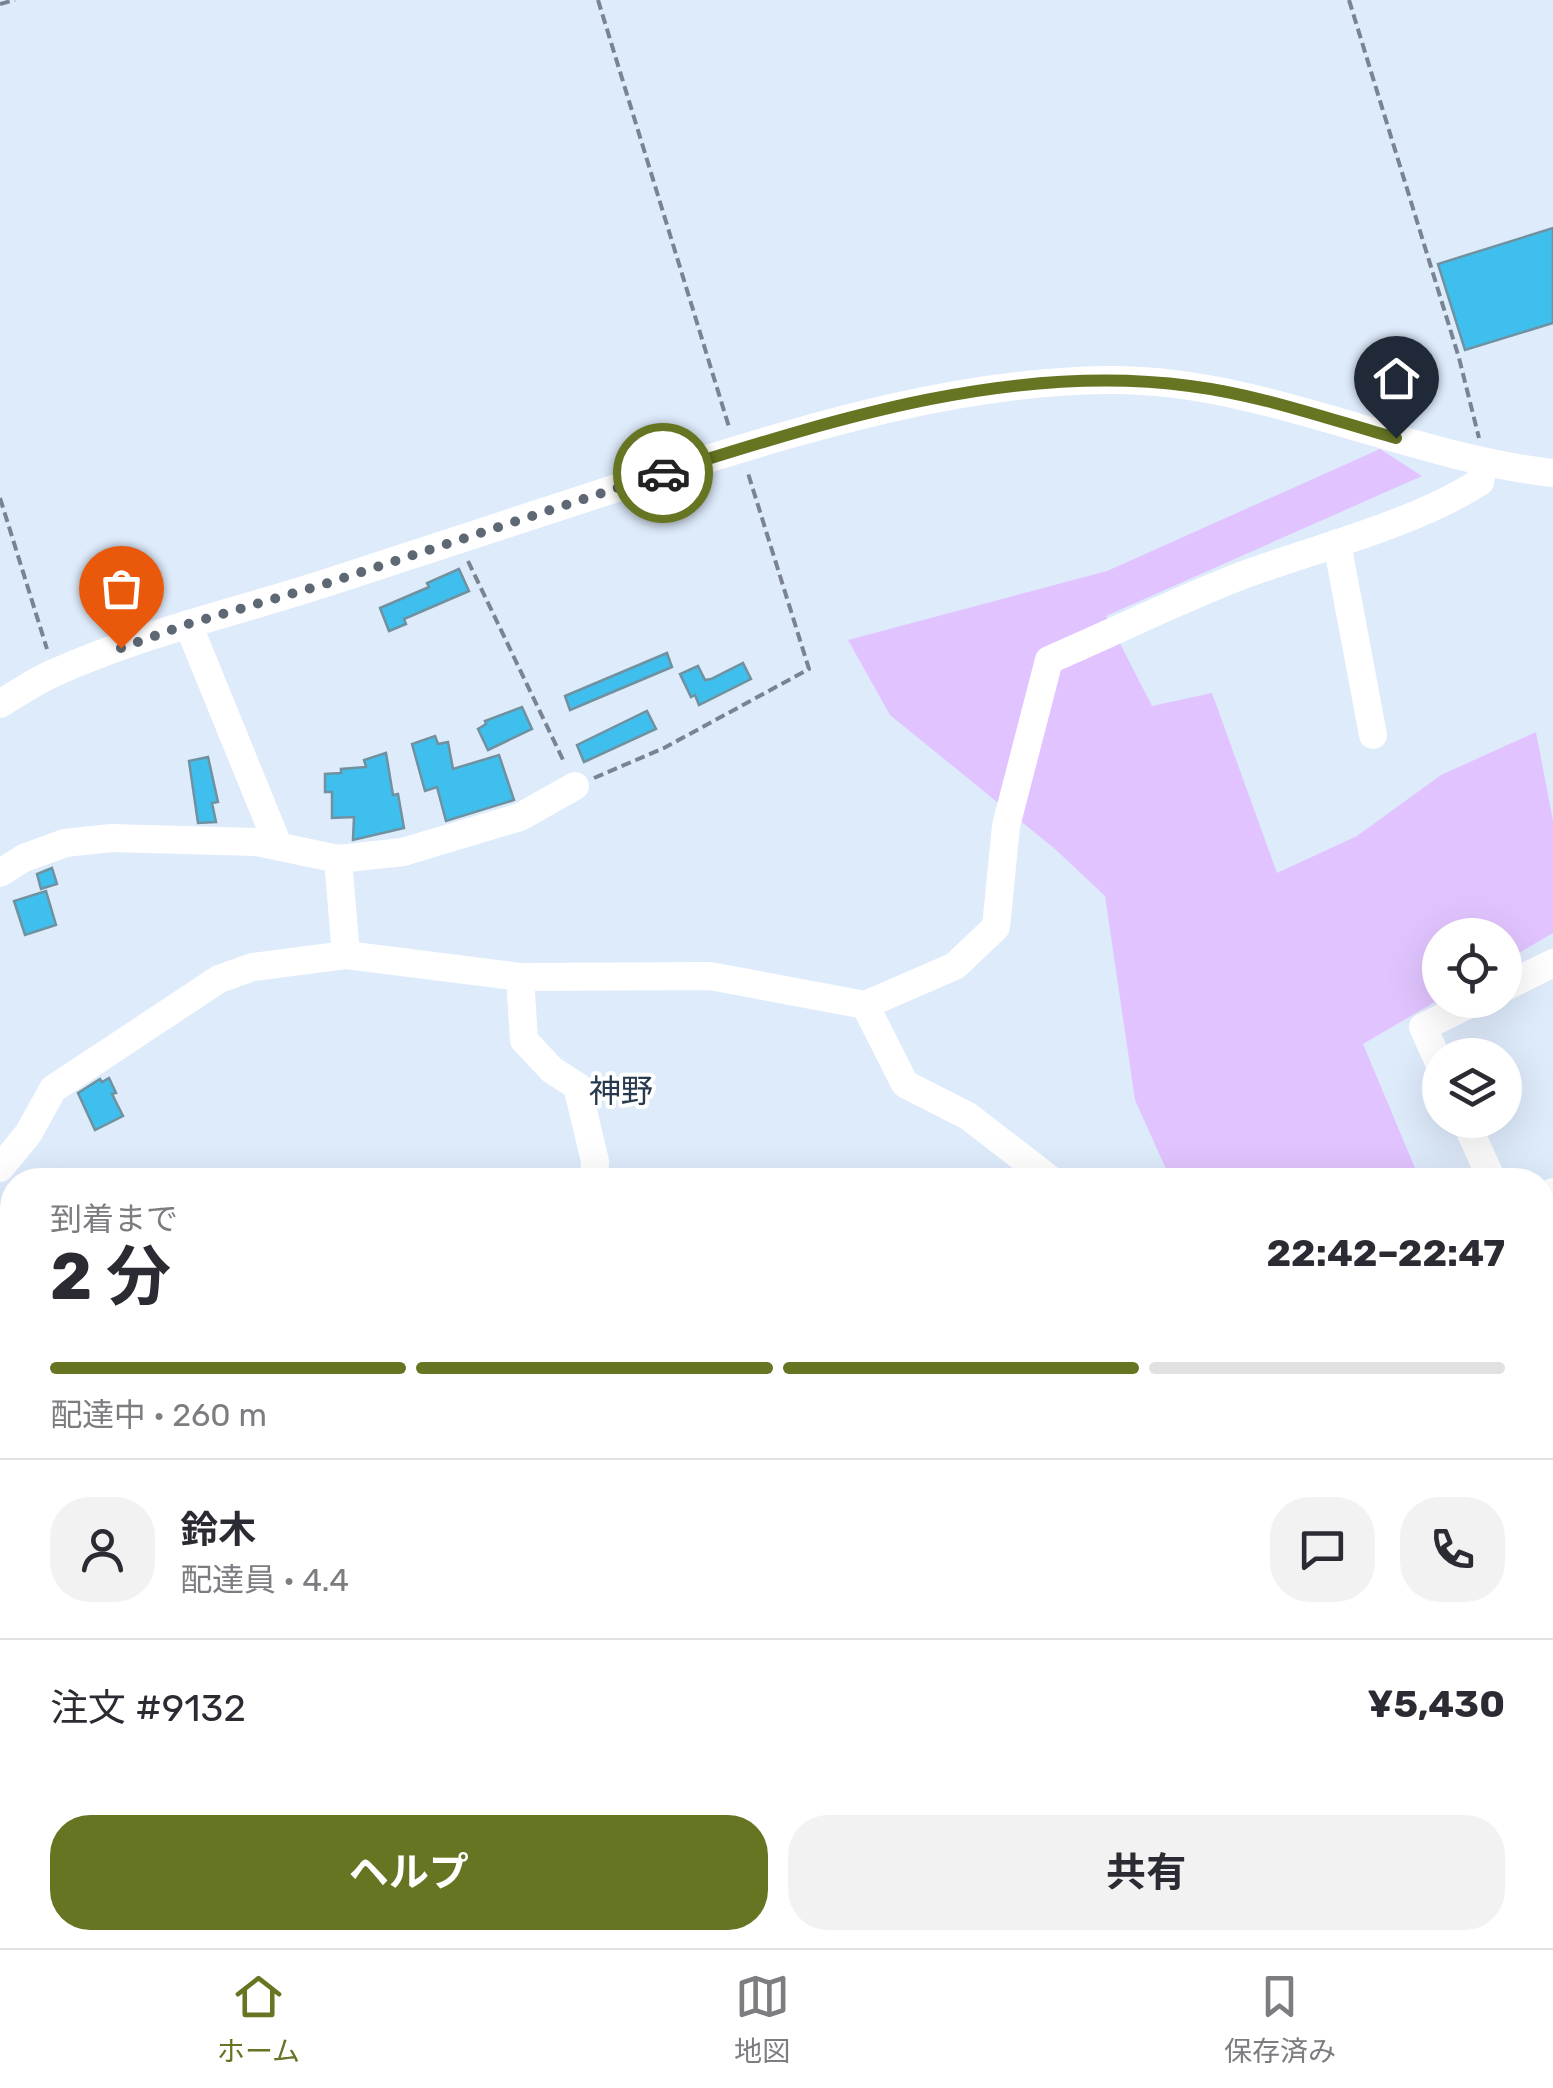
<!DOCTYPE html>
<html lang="ja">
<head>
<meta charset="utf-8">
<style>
  :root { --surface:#fff; --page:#f2f2f3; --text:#2b2b33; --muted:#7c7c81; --line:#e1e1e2; --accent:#657522 }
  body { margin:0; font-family:Rubik,"Noto Sans JP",sans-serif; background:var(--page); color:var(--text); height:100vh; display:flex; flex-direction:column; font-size:38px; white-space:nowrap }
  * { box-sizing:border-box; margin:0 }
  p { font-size:32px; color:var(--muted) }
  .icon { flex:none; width:55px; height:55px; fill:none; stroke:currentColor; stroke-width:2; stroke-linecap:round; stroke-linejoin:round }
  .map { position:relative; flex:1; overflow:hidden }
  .sheet { position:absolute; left:0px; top:1168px; width:1555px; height:782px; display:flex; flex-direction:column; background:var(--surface); border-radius:40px 40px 0 0; box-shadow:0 10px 40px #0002 }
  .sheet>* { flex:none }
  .buttons { position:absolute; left:1422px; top:918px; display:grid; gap:20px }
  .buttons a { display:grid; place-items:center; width:100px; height:100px; border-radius:50%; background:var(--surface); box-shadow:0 10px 40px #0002; font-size:50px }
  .pin { position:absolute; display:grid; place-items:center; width:85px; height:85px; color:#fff; margin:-102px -42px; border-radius:50% 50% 50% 0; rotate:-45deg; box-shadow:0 0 10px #0007 }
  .pin .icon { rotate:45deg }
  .courier { position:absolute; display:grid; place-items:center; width:100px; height:100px; margin:-50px; border:8px solid #657522; border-radius:50%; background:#fff; color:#222; box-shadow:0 2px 12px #0007 }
  .overview em { font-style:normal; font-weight:700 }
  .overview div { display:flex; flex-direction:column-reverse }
  .overview { display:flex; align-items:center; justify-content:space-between; height:170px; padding:0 50px }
  h1 { font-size:65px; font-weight:700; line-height:75px }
  .bar { display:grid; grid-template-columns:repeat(4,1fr); gap:15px 10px; align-content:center; height:120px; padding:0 50px }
  .bar i { height:12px; border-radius:8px; background:var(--line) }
  .bar .selected { background:var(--accent) }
  .bar p { grid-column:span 4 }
  .line { display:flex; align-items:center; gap:25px; padding:0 50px; border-top:2px solid var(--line) }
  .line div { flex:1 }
  .round { display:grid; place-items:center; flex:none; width:105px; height:105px; border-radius:40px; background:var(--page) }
  .button { display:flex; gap:20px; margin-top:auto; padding:20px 50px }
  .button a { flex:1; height:115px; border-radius:40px; background:var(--accent); color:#fff; font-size:40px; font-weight:700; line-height:115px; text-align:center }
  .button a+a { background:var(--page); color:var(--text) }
  .tabs { display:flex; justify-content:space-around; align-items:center; height:140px; border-top:2px solid var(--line); background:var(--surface); font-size:28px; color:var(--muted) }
  .tabs a { display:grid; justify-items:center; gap:5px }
  .tabs .selected { color:var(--accent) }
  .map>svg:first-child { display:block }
</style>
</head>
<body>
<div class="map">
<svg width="1553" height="1948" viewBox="0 0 1553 1948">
  <rect width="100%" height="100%" fill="#deebfb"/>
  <g fill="#e1c4ff">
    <path d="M1380,449L1422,476L1106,616L1152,706L1212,693L1277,873L1357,836L1441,775L1536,732L1553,821V933L1505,961V935H1440V999L1363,1044L1420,1180H1171L1135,1100L1105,896L1055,849L890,715L848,640L1107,571Z"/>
    <path d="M1553,1345V1948H1072L1069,1938H1542V1350Z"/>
    <path d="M675,1938H820L826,1948H680Z"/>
  </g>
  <g fill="#3fbfee" stroke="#7091a0" stroke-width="2.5">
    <path d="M1553,228V323L1465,350L1438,264Z"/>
    <path d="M459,569L469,591L404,619L406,624L389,631L380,608L429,587L427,583Z"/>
    <path d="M667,653L672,667L570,710L565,696Z"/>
    <path d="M743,663L751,679L699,705L695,695L691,697L680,674L698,666L705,680L711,679Z"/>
    <path d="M522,707L532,729L488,750L478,729L486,724L485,721Z"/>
    <path d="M647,711L656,729L584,762L577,745Z"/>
    <path d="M435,736L438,744L448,742L453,769L499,755L514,800L446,821L437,787L425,791L412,744Z"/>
    <path d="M386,753L393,795L398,794L404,828L353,840L354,817L332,818V792H325V774L341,773V769L366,767L364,760Z"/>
    <path d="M208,757L218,802L212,803L216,822L198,823L189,761Z"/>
    <path d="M52,868L57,884L41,889L37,874Z"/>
    <path d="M46,891L56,925L25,935L14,901Z"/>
    <path d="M109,1078L116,1093L112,1094L123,1116L95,1130L78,1093L100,1079L102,1082Z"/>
  </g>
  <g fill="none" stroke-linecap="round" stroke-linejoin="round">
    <g stroke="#7a8491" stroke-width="4" stroke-dasharray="10 5" stroke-linecap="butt">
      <path d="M598,0L729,427"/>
      <path d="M1349,0L1459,358L1479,438"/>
      <path d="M0,4L15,0"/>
      <path d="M0,498L47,649"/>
      <path d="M468,561L565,764"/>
      <path d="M594,778L664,748L809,669L747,470"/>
      <path d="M1210,1938L1213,1948"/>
    </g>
    <g stroke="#fff" stroke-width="28">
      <path d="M1337,543L1373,735"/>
      <path d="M188,624L278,845"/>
      <path d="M0,704C18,693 37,680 56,672C143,633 236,612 326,583C445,545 563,505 681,467C820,424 963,381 1109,380C1263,379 1402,456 1553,473"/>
      <path d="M338,859L346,955"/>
      <path d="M0,873L24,858L65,843L111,838L257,842L338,859L403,852L520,817L575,786"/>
      <path d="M520,977L524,1040L552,1070L577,1086L595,1161L594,1180"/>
      <path d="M1505,987L1553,963"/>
      <path d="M865,1005L955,966L996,927L1006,826L1049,660C1112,633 1174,602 1238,577C1316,548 1410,526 1480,482L1483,462"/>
      <path d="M1440,1065L1423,1027L1478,1000"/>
      <path d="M1465,1120L1492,1180"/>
      <path d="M0,1168L28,1134L53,1089L219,979L253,967L346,955L520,977L710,976L865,1005L905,1084L968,1116L1051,1180"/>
      <path d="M1542,1198L1553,1192"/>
      <path d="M0,1589L12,1646"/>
      <path d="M1542,1809L1553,1810"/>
      <path d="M0,1856L12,1829"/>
      <path d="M1433,1938L1434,1948"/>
      <path d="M453,1948L464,1938"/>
    </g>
    <path stroke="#fff" stroke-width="35" d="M0,1918L12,1934"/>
  </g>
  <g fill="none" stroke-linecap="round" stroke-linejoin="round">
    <path stroke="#5e6874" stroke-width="10" stroke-dasharray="0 18" d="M121,648L188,624L325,584L663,473"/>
    <path stroke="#657522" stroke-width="12" d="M663,473C832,420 1011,362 1190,386C1261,395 1328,419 1396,438"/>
  </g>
  <g text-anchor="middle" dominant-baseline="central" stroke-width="8" stroke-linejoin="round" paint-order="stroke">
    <g font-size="32" fill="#293a4f" stroke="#fff">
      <text x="621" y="1091">神野</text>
    </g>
  </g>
</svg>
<div class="buttons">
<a><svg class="icon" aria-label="locate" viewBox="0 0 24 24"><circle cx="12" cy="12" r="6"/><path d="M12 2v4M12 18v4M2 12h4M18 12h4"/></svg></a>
<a><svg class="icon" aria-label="layers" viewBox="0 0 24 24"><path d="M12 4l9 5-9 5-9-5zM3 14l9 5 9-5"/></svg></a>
</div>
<div class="pin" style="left:121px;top:648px;background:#ea580c"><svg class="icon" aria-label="bag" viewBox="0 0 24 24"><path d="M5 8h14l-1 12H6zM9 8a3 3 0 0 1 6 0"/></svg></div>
<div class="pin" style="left:1396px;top:438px;background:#1f2937"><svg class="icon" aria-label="home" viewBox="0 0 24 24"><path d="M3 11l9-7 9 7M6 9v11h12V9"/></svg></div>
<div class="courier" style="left:663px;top:473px"><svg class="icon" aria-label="car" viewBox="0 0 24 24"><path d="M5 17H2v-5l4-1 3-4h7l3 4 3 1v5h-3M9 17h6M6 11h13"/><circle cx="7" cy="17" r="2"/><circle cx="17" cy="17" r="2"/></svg></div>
<section class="sheet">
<div class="overview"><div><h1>2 分</h1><p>到着まで</p></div><em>22:42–22:47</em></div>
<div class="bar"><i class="selected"></i><i class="selected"></i><i class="selected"></i><i></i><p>配達中 · 260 m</p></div>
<div class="line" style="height:180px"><a class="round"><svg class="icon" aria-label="person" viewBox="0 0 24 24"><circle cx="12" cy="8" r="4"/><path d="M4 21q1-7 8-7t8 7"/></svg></a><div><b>鈴木</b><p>配達員 · 4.4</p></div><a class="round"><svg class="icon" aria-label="chat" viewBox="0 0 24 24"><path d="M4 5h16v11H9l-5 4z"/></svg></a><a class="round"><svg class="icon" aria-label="phone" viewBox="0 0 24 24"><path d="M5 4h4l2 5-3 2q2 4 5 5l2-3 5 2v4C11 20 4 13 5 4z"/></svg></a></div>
<div class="line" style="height:130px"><div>注文 #9132</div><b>¥5,430</b></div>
<div class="button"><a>ヘルプ</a><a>共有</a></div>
</section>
</div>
<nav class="tabs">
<a class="selected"><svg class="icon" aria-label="home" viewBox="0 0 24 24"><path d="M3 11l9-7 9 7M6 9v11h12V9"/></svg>ホーム</a>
<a><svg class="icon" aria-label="map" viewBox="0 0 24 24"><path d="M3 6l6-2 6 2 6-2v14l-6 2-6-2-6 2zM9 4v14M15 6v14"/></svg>地図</a>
<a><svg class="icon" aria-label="saved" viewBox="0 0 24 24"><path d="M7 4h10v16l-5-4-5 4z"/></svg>保存済み</a>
</nav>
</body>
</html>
